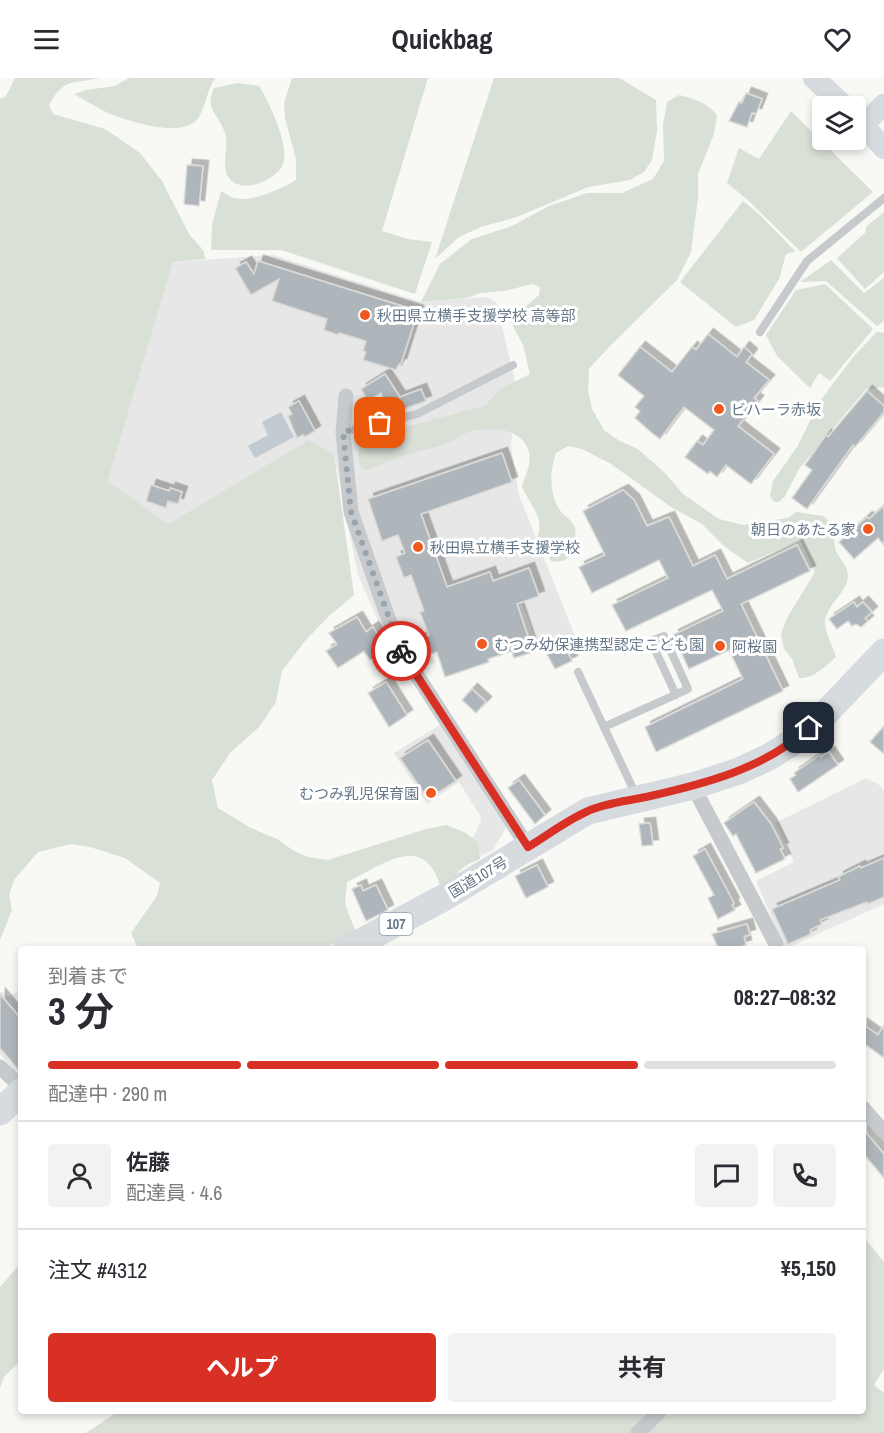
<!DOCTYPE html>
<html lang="ja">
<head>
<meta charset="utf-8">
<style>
  :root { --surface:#fff; --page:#f2f2f3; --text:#2b2b33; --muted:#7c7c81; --line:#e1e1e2; --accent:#d93025 }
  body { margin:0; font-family:"Archivo Narrow","Noto Sans JP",sans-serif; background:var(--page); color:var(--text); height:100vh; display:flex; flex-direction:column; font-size:22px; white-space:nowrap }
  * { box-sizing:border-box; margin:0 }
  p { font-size:20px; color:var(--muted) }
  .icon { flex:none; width:33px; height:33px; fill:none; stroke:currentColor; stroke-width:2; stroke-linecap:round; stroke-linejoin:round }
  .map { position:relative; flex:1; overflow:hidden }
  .details { position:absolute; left:18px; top:868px; width:848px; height:468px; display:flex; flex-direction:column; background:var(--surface); border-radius:6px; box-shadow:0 3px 9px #0003 }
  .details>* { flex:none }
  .buttons { position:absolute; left:812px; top:18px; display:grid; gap:12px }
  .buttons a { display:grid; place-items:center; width:54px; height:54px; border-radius:6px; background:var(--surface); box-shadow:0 3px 9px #0003; font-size:30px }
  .pin { position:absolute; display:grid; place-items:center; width:51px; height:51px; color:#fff; margin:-26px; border-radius:12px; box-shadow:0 3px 9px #0006 }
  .courier { position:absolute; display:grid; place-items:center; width:60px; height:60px; margin:-30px; border:4px solid #d93025; border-radius:50%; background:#fff; color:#222; box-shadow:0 2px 8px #0007 }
  .headline em { font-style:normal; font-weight:700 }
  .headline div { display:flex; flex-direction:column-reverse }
  .headline { display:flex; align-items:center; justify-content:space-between; height:102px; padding:0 30px }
  h1 { font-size:39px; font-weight:700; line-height:45px }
  .bar { display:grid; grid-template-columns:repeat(4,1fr); gap:9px 6px; align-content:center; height:72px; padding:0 30px }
  .bar i { height:8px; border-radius:4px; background:var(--line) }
  .bar .on { background:var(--accent) }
  .bar p { grid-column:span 4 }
  .line { display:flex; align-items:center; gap:15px; padding:0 30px; border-top:2px solid var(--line) }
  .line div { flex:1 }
  .round { display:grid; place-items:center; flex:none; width:63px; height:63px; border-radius:6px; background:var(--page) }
  .primary-button { display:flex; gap:12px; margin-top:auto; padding:12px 30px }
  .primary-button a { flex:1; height:69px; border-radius:6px; background:var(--accent); color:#fff; font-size:24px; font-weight:700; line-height:69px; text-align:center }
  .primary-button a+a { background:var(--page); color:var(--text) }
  header { display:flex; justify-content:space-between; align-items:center; height:78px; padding:0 30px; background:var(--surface); font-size:27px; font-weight:700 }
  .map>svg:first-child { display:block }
</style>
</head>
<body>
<header><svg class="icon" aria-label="menu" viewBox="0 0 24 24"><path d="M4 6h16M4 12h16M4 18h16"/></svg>Quickbag<svg class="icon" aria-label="heart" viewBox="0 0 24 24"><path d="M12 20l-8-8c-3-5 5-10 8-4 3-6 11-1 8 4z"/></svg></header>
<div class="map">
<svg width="884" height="1355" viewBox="0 0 884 1355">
  <defs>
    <filter id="shadow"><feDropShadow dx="5.5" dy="-5.5" stdDeviation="0" flood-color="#0004"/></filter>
  </defs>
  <rect width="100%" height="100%" fill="#f8f8f5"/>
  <g fill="#e6e7e6">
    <path d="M273,177L421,224L487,219L496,224L516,307L511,369L519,417L575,558L540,573L522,526L424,556L435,585L406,593L382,552L358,497L334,376L309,363L168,446L108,403L173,184Z"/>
    <path d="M443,645L508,746L493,772L472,782L466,774L481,743V739L459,704L427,726L394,675Z"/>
    <path d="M866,700L878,706L884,712V826L785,871L756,803L794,784L775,745Z"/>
    <path d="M21,911V1001L0,976V915L2,914L8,919Z"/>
  </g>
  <g fill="#d9e0d6">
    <path d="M15,0H100C71,6 64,0 49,27L53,36L105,51L140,75L162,103L189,156L204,173L205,181L173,184L108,403L168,446L309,362L334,376L354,517L329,538L305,563L282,593L276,624L259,649L231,674L212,702L218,730L251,750L277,761L294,773L308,779L328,782L426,751L446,747L464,754L478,764L480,781C469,786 459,789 454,801L440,807C423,753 381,788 347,804L345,826L355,852L325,871L139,872L131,855L157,818L160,805L125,780L90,769L71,766L38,774L14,802L9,817L12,832L0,862V21L6,18Z"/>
    <path d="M129,0H215C207,12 206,27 199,39C185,63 122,42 102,32C93,27 83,21 74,16L86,12L115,8Z"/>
    <path d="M292,0H428L382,153L408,161L432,164L415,216L281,172H211L212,147L221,113C225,115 230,119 234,120C253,125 280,111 296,102V81L285,40L284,25Z"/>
    <path d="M494,0H619L656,22L657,53L652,82L644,94L630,102L588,109L517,139L481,149L459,159L435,181Z"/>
    <path d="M238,5L259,8C269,24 290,67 283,86C277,102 242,117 229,100C220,88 230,69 225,55C219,37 204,30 214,10Z"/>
    <path d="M679,17C695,21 706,24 717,37L714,56L698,96V120L691,174L677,202L608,270L589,291L588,312L592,331L604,352L618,362L638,371L665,395L683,416L719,441L743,447L788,440L796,434L823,438L835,449C835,456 833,466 836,473C840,481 848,488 848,498C847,516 827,525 825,544C825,556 833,567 836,579C826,588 813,601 799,600L792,581L784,571L781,556L787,540L815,494L800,462L748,485L724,468L702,446L671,429L611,386L582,371L568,368L556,375C549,395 549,418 562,435C567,440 573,443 575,450C577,457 574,466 575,474C567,482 562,485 551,483L538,458C544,438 530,427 522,409C525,398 532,385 529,374C522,348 487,348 466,355C459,357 453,363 446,366C419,374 393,379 368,392L361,390C357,378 356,371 364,360L485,328L500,311L530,296L523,267L510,242L539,217L540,209L533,206L504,213L480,215L467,220L421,224L440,186L472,161L512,148L549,128L587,115H622L653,101L664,83L663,47L667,24Z"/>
    <path d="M791,33L873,114L801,174L750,124L727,105L739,70L759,81Z"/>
    <path d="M743,123L760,137L795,173L786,176L779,201L754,242L736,249L680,204Z"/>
    <path d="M884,134V194L865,211L837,180L866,154V149Z"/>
    <path d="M831,182L864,215L884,200V243L877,248L826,203L800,204Z"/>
    <path d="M825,206L873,251L830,303L819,295L810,310L777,278L766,257L796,212Z"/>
    <path d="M877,254L884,255V309L866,311L799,391L785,418L779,424H774L770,418L773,403L797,369L820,323L854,278Z"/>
    <path d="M863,1158L884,1184V1291L874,1307L884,1315V1355H86L117,1334H862Z"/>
    <path d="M21,1185V1282L4,1299L0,1310V1209Z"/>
  </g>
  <path fill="#c1cbd1" d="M281,334L294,359L255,380L248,368L268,357L262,344Z"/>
  <g fill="#aeb6bc" stroke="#dadad7" stroke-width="1.5" filter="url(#shadow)">
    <path d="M746,15L762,21L756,36L752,35L747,49L729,43L739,24L742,25Z"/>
    <path d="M187,87L203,88L199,128L184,126Z"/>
    <path d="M258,183L418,233L401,286H399L396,292L363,282L366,274L363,273L366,263L339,255L338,257L324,252L327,241L272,223L279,201L251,217L235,190L246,184L254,196Z"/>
    <path d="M708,256L737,279L744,269L752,276L746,284L769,302L754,320L758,323L738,348L774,376L751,406L726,387L717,399L710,393L708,396L685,379L697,363L703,367L714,352L684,329L660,361L652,355L635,340L640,333L635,329L644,318L618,297L640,269L672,294L692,269L696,272Z"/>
    <path d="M385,296L400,319L421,311L426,323L390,336L381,315L368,323L361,311Z"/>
    <path d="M867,313L884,328V334L855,369L853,367L807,431L792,420L812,392L805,387L826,357L828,359Z"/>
    <path d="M299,323L315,353L305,359L303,357L297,360L288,338L292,336L288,329Z"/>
    <path d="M502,375L512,404L421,436L447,509L490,494L493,503L529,490L539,518L517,526L533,574L514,580L512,573L488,581L489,584L445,599L437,574L418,581L416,578L411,564L429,557L420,534L424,533L411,497L404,500L396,479L405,475L398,457L382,463L368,421Z"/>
    <path d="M151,407L169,413L170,410L182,414L178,426L168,423L166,430L146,423Z"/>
    <path d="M623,412L634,422L647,448L669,439L693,488L715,477L727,501L797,467L810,493L741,526L783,613L656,674L645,649L743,601L729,572L689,591L673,557L723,533L712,512L626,553L612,527L668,500L659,482L592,515L579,489L605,477L583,433Z"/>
    <path d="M884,428V467L878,460L854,481L839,464L867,439L869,441Z"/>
    <path d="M854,524L857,529L863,524L872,534L865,540L868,543L861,549L856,546L852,548L848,543L837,551L829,541Z"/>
    <path d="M357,539L366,554L373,549L381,562L375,566L381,575L370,582L364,573L338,590L326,573L337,566L329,555Z"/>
    <path d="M564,568L572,583L555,591L547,576Z"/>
    <path d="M386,604L407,637L389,649L368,615Z"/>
    <path d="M472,611L486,624L476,635L462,622Z"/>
    <path d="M884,648V676L870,664Z"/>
    <path d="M428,662L456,703L428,721L400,680Z"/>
    <path d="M829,674L838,687L798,714L790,701L796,697L794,695L820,677L821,679Z"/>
    <path d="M519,702L545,737L535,746L508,710Z"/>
    <path d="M754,724L771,746L783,770L780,771L785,781L756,795L736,756L733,758L724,745Z"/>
    <path d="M650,745L653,767L642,768L639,746Z"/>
    <path d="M705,771L734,825L732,827L735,832L718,841L708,820L714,817L693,778Z"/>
    <path d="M884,780V819L868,826L867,824L820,842L822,846L810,852L811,856L788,866L772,831L840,802L838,799L860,788L861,790Z"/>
    <path d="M537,787L548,809L526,820L515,798Z"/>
    <path d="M361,807L363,813L376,807L388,832L366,843L352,811Z"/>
    <path d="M747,846L750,857L744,858L746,867L732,872H719L712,856Z"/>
    <path d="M0,916L21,941V995L0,970Z"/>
    <path d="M862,946L878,957L884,947V980L862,964Z"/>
    <path d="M862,1050L884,1076V1100L862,1074Z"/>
  </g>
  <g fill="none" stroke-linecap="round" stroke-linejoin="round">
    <g stroke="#c6cacd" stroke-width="8">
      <path d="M760,254L807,183L884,120"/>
      <path d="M343,354L417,336L513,287"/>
      <path d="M578,594L636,717"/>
      <path d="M604,649L688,611L664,558L651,563L676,617"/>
    </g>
    <g stroke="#c6cacd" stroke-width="15">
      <path d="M346,318L343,354L351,434L398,568L528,769"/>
      <path d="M693,708L776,866L774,872"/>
      <path d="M0,989L21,1009"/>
      <path d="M862,1029L884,1054"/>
      <path d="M638,1355L659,1334"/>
    </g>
    <path stroke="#d6dbdf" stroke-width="21" d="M864,47L884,26"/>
    <g stroke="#d6dbdf" stroke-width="22">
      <path d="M814,0L844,28"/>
      <path d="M855,39L884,70"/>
    </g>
    <g stroke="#d6dbdf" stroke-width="27">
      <path d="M346,872L445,819L588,733L693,708L739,693L769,679L796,662L823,638L884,574"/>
      <path d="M0,1034L21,1014"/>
    </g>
  </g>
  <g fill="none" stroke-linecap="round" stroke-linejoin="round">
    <path stroke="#98a4ae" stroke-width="6" stroke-dasharray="0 10.8" d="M380,345L343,354L351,434L401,573"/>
    <path stroke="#d93025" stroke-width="8" d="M401,573L528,769C548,757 567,742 588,733C605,725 627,723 646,719C704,706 764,691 809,650"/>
  </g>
  <g fill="#f0581d" stroke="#fff" stroke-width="2">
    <circle cx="365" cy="237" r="6"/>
    <circle cx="719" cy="331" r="6"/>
    <circle cx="868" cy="451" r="6"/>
    <circle cx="418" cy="469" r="6"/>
    <circle cx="482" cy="566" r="6"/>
    <circle cx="720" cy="568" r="6"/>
    <circle cx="431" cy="715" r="6"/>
  </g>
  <g text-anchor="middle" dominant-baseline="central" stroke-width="6" stroke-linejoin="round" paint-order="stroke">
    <rect fill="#fff" stroke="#93a0ac" stroke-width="1.5" x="379.5" y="835" width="33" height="22" rx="4.5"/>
    <g font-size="14" font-weight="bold" fill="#657788">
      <text x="396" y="846">107</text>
    </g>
    <g font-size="15" fill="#657788" stroke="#fff" text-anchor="start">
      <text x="377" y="237">秋田県立横手支援学校 高等部</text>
      <text x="731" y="331">ビハーラ赤坂</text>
      <text x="856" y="451" text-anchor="end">朝日のあたる家</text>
      <text x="430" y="469">秋田県立横手支援学校</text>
      <text x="494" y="566">むつみ幼保連携型認定こども園</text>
      <text x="732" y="568">阿桜園</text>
      <text x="419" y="715" text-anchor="end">むつみ乳児保育園</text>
    </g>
    <g font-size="15" fill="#657788" stroke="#fff">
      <text transform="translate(478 799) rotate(-31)">国道107号</text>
    </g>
  </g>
</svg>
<div class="buttons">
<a><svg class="icon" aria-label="layers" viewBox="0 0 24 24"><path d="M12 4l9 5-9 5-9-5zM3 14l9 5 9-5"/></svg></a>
</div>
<div class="pin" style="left:380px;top:345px;background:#ea580c"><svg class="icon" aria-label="bag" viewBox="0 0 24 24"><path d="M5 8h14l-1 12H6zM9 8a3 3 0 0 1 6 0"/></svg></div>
<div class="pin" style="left:809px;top:650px;background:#1f2937"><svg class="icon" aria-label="home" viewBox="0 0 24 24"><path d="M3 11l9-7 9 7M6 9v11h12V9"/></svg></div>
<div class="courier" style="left:401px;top:573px"><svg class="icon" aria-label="bike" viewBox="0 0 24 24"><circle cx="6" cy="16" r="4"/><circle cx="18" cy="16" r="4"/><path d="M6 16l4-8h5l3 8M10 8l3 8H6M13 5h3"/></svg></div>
<section class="details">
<div class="headline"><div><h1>3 分</h1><p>到着まで</p></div><em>08:27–08:32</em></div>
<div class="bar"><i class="on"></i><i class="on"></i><i class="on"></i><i></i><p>配達中 · 290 m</p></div>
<div class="line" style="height:108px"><a class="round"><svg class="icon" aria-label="person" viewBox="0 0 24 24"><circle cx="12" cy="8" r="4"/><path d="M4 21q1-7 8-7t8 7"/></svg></a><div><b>佐藤</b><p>配達員 · 4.6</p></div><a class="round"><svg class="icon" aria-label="chat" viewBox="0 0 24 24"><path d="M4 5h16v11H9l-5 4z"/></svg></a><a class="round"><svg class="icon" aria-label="phone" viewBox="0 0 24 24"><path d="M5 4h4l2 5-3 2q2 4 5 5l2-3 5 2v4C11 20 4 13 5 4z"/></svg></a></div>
<div class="line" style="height:78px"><div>注文 #4312</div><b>¥5,150</b></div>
<div class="primary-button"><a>ヘルプ</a><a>共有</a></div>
</section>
</div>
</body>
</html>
